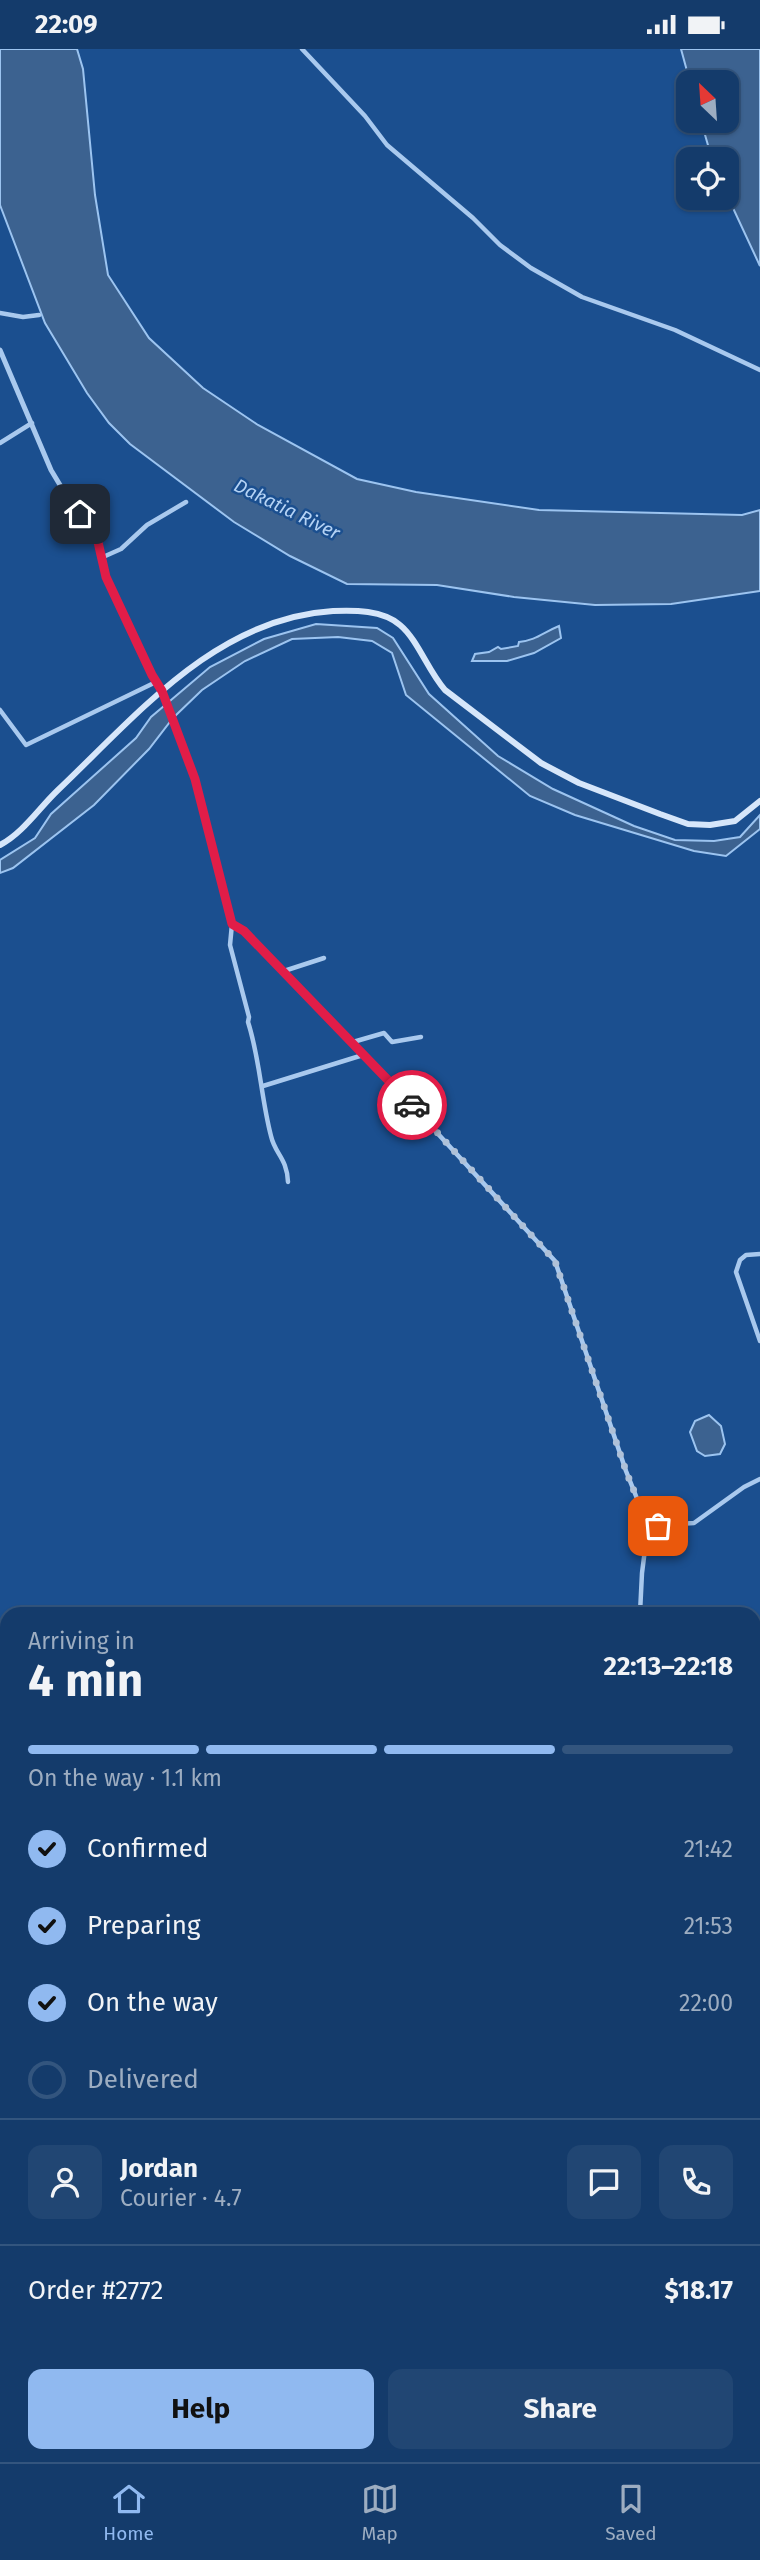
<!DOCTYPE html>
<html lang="en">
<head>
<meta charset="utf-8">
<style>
  :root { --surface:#143b6b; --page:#214673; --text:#f1f3f6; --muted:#9dadc1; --line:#33557e; --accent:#90b9f0 }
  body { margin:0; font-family:"Fira Sans",sans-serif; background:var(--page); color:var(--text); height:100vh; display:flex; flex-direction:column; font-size:26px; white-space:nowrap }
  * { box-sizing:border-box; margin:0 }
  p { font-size:23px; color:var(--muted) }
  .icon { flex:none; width:38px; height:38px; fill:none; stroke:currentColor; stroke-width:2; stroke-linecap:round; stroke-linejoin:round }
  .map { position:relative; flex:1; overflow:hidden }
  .side { position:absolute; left:0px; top:1558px; width:761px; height:856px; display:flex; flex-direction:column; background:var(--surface); border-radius:21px 21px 0 0; box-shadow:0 2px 5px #0004,0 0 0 2px var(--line) }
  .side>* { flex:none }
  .needle { width:46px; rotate:335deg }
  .buttons { position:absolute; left:676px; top:21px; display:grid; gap:14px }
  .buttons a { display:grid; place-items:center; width:63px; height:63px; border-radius:14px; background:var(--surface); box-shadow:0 2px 5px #0004,0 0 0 2px var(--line); font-size:35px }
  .pin { position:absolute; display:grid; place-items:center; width:60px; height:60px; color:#fff; margin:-30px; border-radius:14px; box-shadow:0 4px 10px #0006 }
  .courier { position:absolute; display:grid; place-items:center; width:70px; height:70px; margin:-35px; border:5px solid #e11d48; border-radius:50%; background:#fff; color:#222; box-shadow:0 2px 9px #0007 }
  .summary em { font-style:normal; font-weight:700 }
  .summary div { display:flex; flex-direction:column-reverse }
  .summary { display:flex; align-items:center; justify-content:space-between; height:119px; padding:0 28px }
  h1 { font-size:46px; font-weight:700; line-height:52px }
  .bar { display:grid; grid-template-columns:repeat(4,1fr); gap:10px 7px; align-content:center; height:84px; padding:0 28px }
  .bar i { height:9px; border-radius:5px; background:var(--line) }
  .bar .current { background:var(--accent) }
  .bar p { grid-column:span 4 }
  .line { display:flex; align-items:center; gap:18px; padding:0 28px; border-top:2px solid var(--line) }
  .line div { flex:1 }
  .round { display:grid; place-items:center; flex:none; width:74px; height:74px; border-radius:14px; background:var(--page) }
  ol { padding:0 28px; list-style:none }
  li { display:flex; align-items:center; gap:21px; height:77px }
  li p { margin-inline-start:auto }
  li .icon { padding:7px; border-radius:50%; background:var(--accent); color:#111; stroke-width:4 }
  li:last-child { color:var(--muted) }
  li i { width:38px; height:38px; border:4px solid var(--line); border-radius:50% }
  .button { display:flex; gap:14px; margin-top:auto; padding:14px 28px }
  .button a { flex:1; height:80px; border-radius:14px; background:var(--accent); color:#111; font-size:28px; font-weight:700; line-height:80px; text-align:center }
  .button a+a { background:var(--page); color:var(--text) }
  .status { display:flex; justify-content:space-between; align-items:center; height:49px; padding:0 35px; background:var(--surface); direction:ltr }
  .status svg { height:19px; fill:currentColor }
  .menu { display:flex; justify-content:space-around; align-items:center; height:98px; border-top:2px solid var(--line); background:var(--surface); font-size:19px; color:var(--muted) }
  .menu a { display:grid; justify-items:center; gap:4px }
  .menu .current { color:var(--accent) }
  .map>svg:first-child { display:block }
</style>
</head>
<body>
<div class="status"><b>22:09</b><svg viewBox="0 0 49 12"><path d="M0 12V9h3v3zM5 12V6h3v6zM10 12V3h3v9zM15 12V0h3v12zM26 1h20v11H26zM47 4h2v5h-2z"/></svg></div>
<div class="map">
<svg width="760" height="2413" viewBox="0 0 760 2413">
  <rect width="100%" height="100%" fill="#1b4f8f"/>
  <g fill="#3c6290" stroke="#9cc4f0" stroke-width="2">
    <path d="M0,0H77L83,20L95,146L108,226L149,289L203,339L258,376L357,430L416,443L539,461L742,466L760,461V542L671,555L595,556L514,548L437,536L347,535L290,507L234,473L130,395L109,374L87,344L45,274L0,156Z"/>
    <path d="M681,0H760V217L726,144V110H712L701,72H726V33H690Z"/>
    <path d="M316,575L377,579L393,589L429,645L498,707L553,740L634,777L675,791L714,792L740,788L760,766V780L726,807L694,802L575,766L530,747L406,646L392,604L372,592L338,588L292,590L245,612L202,641L173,669L149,700L94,756L13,819L0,824V811L35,789L51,765L136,689L151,668L210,618L264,590Z"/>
    <path d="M559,577L561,589L534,604L507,612H472L475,605L489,603L498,598L501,600L518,597L519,593C537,591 542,584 559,577Z"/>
    <path d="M709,1366L721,1377L725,1395L720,1405L705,1407L697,1402L690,1383L695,1372Z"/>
  </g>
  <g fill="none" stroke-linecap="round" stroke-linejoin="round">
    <g stroke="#a9c9ee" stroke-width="4.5">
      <path d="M302,0L365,67L387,96L473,169L500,196L531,219L582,248L675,281L760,321"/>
      <path d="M0,264L23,268L39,266"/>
      <path d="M0,394L32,374"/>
      <path d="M103,508L121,500L147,476L186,453"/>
      <path d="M162,642L195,730L232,875L230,896L249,968L248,973C260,1010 261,1049 271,1087C275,1105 287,1109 288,1133"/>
      <path d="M0,661L26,696L156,633"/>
      <path d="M232,875L244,882L360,1000L555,1212L626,1422L648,1477L642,1524L640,1564"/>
      <path d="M284,922L324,909"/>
      <path d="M353,993L384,984L392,993L421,988"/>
      <path d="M263,1037L363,1006"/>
      <path d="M760,1205L746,1206L740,1211L736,1223L760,1292"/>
      <path d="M648,1477L694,1474L744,1438L760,1430"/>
      <path d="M754,1818L760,1835"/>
      <path d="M757,2081L760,2087"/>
      <path d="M440,2406L443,2413"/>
      <path d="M526,2413L542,2406"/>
    </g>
    <path stroke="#a9c9ee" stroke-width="5" d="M0,301L51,421L69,451L98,493L103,508L106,528L152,626L162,642"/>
    <g stroke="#d6e6fa" stroke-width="6">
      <path d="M0,796C23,784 39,759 58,741C137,666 216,569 333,562C354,561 383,561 400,576C418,591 428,622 445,641L541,714L579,734L660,765L688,775L710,776L735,772L760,752"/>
      <path d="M0,2333L7,2346"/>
      <path d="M37,2406L42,2413"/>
    </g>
  </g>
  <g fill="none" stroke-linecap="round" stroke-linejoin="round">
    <path stroke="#afc1d8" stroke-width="7" stroke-dasharray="0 12.6" d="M412,1056L555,1212L626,1422L648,1477H658"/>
    <path stroke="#e11d48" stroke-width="9" d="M80,465L98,493L106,528L152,626L162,642L195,730L232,875L244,882L412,1056"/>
  </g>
  <g text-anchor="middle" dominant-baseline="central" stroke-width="5" stroke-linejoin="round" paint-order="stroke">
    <g font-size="19" font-style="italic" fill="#b5d3f5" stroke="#1b4f8f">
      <text transform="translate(287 460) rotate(26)">Dakatia River</text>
    </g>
  </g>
</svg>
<div class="buttons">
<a><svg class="needle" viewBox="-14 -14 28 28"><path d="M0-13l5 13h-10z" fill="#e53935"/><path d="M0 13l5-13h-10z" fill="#9dadc1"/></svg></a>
<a><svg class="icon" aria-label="locate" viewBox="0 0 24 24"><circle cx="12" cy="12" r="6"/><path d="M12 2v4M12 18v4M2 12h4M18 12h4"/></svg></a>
</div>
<div class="pin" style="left:658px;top:1477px;background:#ea580c"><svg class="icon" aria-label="bag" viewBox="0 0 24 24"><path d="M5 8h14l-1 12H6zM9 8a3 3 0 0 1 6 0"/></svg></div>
<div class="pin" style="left:80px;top:465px;background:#1f2937"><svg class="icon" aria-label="home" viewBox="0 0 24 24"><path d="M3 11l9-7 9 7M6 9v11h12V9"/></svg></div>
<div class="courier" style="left:412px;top:1056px"><svg class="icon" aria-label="car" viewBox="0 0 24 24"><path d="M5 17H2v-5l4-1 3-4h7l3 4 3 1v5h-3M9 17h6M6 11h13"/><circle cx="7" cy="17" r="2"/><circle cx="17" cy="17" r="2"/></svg></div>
<section class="side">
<div class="summary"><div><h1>4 min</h1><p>Arriving in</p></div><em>22:13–22:18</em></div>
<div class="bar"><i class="current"></i><i class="current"></i><i class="current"></i><i></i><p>On the way · 1.1 km</p></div>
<ol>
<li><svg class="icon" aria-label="check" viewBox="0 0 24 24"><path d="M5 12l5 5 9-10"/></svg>Confirmed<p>21:42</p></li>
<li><svg class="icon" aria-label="check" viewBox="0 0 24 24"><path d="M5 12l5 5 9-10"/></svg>Preparing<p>21:53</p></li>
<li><svg class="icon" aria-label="check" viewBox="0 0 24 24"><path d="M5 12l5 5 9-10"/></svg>On the way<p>22:00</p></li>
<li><i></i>Delivered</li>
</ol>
<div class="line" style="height:126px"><a class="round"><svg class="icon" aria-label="person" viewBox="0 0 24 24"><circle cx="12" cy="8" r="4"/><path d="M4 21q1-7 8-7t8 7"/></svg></a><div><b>Jordan</b><p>Courier · 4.7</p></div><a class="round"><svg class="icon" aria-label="chat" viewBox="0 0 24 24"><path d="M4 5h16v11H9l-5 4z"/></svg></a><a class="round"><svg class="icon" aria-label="phone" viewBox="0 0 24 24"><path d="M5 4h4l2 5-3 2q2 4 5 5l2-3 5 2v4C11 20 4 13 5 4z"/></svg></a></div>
<div class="line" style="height:91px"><div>Order #2772</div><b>$18.17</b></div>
<div class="button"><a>Help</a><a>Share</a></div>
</section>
</div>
<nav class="menu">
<a class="current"><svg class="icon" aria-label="home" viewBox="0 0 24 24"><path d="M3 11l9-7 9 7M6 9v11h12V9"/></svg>Home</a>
<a><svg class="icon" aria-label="map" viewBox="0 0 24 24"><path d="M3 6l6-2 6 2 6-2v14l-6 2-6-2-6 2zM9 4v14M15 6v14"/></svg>Map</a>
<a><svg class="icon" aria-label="saved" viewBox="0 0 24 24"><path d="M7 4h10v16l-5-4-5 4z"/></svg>Saved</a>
</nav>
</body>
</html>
